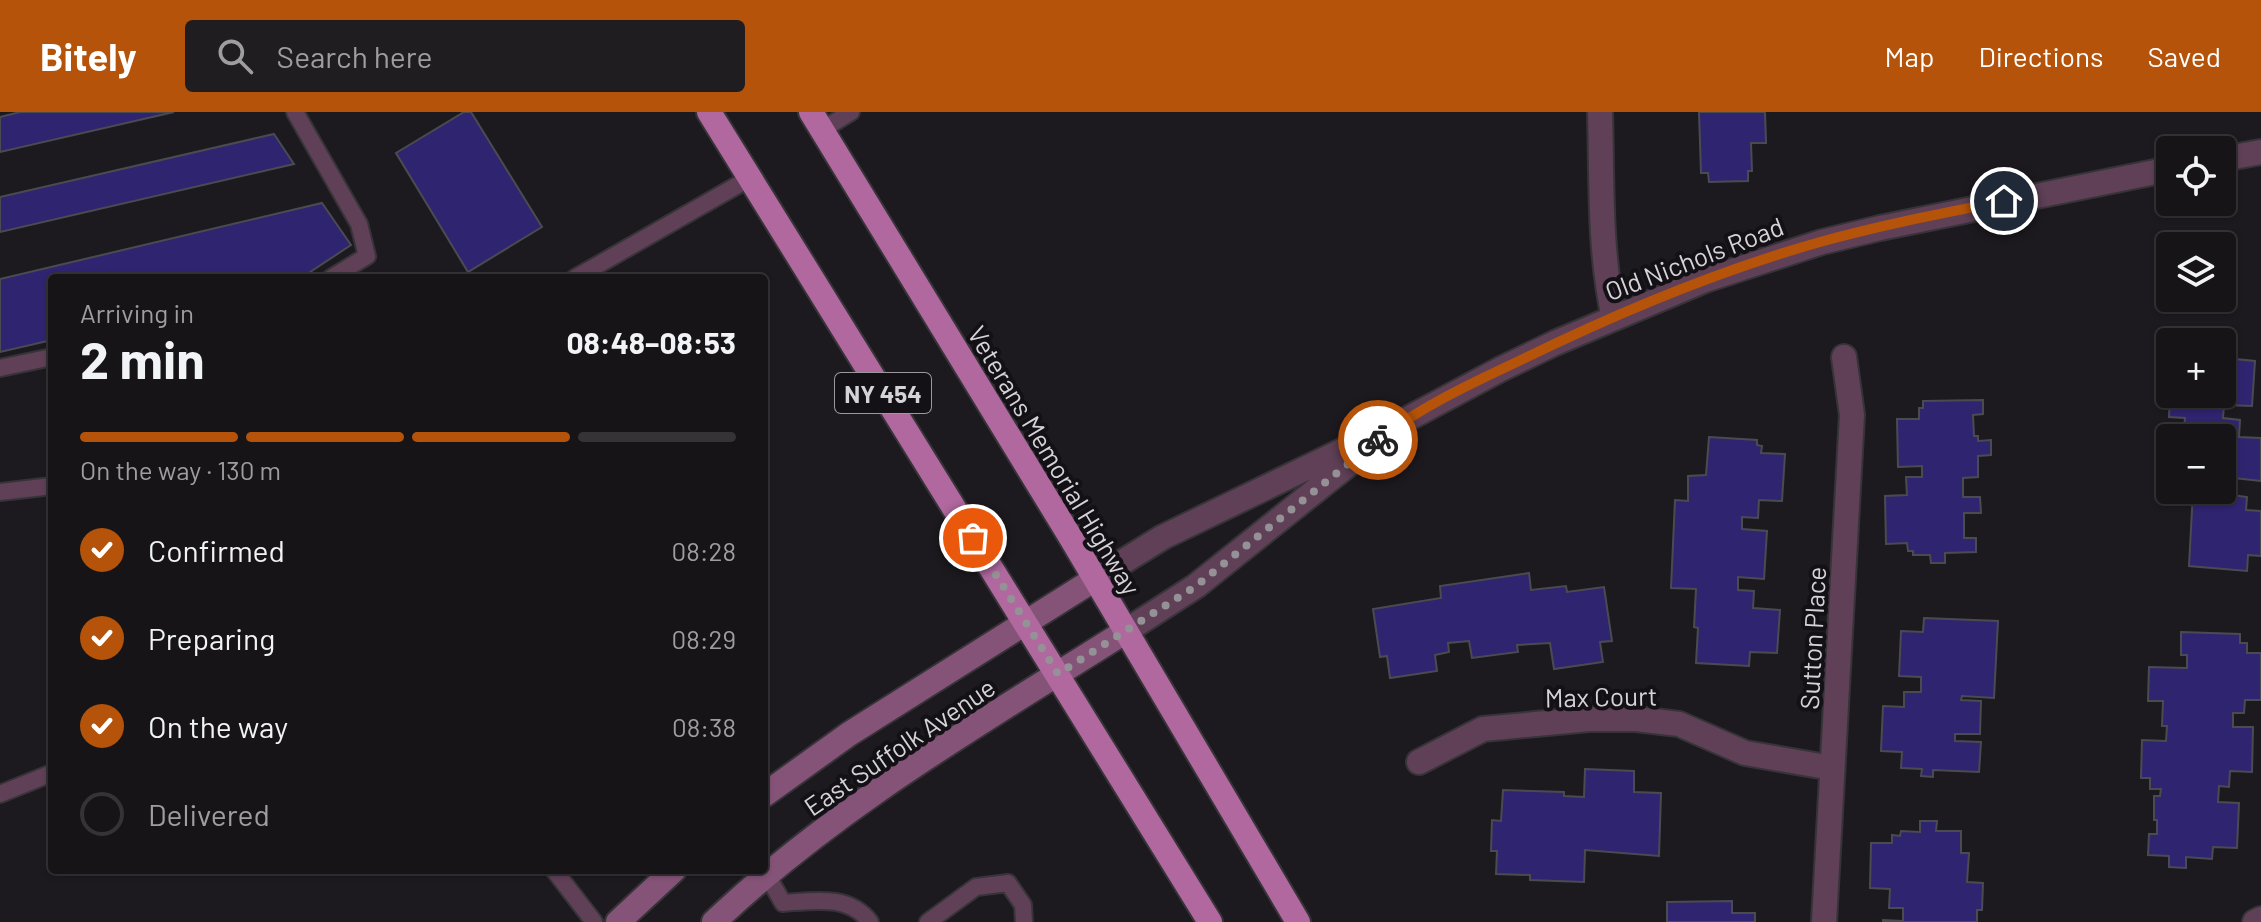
<!DOCTYPE html>
<html lang="en">
<head>
<meta charset="utf-8">
<style>
  :root { --surface:#161417; --page:#1f1d20; --text:#f1f3f6; --muted:#9e9ea1; --line:#353336; --accent:#b45309 }
  body { margin:0; font-family:Barlow,sans-serif; background:var(--page); color:var(--text); height:100vh; display:flex; flex-direction:column; font-size:30px; white-space:nowrap }
  * { box-sizing:border-box; margin:0 }
  p { font-size:26px; color:var(--muted) }
  .icon { flex:none; width:44px; height:44px; fill:none; stroke:currentColor; stroke-width:2; stroke-linecap:round; stroke-linejoin:round }
  .map { position:relative; flex:1; overflow:hidden }
  .side { position:absolute; left:48px; top:162px; width:720px; height:600px; display:flex; flex-direction:column; background:var(--surface); border-radius:8px; box-shadow:0 2px 6px #0004,0 0 0 2px var(--line) }
  .side>* { flex:none }
  .tools { position:absolute; left:2156px; top:24px; display:grid; gap:16px }
  .tools a { display:grid; place-items:center; width:80px; height:80px; border-radius:8px; background:var(--surface); box-shadow:0 2px 6px #0004,0 0 0 2px var(--line); font-size:40px }
  .pin { position:absolute; display:grid; place-items:center; width:68px; height:68px; color:#fff; margin:-34px; border:4px solid #fff; border-radius:50%; box-shadow:0 2px 8px #0007 }
  .courier { position:absolute; display:grid; place-items:center; width:80px; height:80px; margin:-40px; border:6px solid #b45309; border-radius:50%; background:#fff; color:#222; box-shadow:0 2px 10px #0007 }
  .headline em { font-style:normal; font-weight:700 }
  .headline div { display:flex; flex-direction:column-reverse }
  .headline { display:flex; align-items:center; justify-content:space-between; height:136px; padding:0 32px }
  h1 { font-size:52px; font-weight:700; line-height:60px }
  .bar { display:grid; grid-template-columns:repeat(4,1fr); gap:12px 8px; align-content:center; height:96px; padding:0 32px }
  .bar i { height:10px; border-radius:6px; background:var(--line) }
  .bar .current { background:var(--accent) }
  .bar p { grid-column:span 4 }
  ol { padding:0 32px; list-style:none }
  li { display:flex; align-items:center; gap:24px; height:88px }
  li p { margin-inline-start:auto }
  li .icon { padding:8px; border-radius:50%; background:var(--accent); color:#fff; stroke-width:4 }
  li:last-child { color:var(--muted) }
  li i { width:44px; height:44px; border:4px solid var(--line); border-radius:50% }
  header { display:flex; align-items:center; gap:48px; box-sizing:border-box; height:112px; padding:0 40px; background:var(--accent); color:#fff }
  header strong { font-size:38px }
  nav { display:flex; gap:44px; margin-inline-start:auto; font-size:28px }
  .search { width:560px; height:72px; background:var(--page); display:flex; align-items:center; gap:20px; box-sizing:border-box; padding:0 28px; border-radius:8px; color:var(--muted); font-size:30px }
  .map>svg:first-child { display:block }
</style>
</head>
<body>
<header>
<strong>Bitely</strong>
<div class="search"><svg class="icon" aria-label="search" viewBox="0 0 24 24"><circle cx="10" cy="10" r="6"/><path d="M15 15l6 6"/></svg>Search here</div>
<nav><a>Map</a><a>Directions</a><a>Saved</a></nav>
</header>
<div class="map">
<svg width="2261" height="810" viewBox="0 0 2261 810">
  <rect width="100%" height="100%" fill="#1d1a1f"/>
  <g fill="#2f2470" stroke="#4a4b51" stroke-width="2">
    <path d="M20,0H174L0,40V5Z"/>
    <path d="M464,0H471L542,115L468,160L396,41Z"/>
    <path d="M1699,0H1765L1766,31H1751L1752,59H1748V69L1709,70L1708,61H1701Z"/>
    <path d="M274,22L294,52L0,120V85Z"/>
    <path d="M322,91L351,133L301,166H52V228L0,240V167Z"/>
    <path d="M2222,231L2231,232V236H2236L2235,247L2255,249L2252,294L2224,293L2223,306L2240,308L2239,325L2261,326V369L2234,366L2232,383L2247,385L2246,398L2261,399V444L2248,443L2247,459L2189,454L2193,379L2182,378H2222V326H2183L2185,306L2169,305L2170,282H2222Z"/>
    <path d="M1983,288V302L1973,303L1974,324H1978V329L1991,328V343L1978,344V365L1963,366V385H1980L1981,401H1964V426H1976V440L1945,441V451H1931L1930,443H1913V439H1908L1907,431L1886,432L1885,384L1907,383L1906,365H1922V354L1898,355L1897,307H1919V296H1923V289Z"/>
    <path d="M1709,325L1757,328V333L1762,334L1761,341L1785,342L1782,389L1759,388L1758,406L1742,405V417L1767,419L1764,467L1738,465V478L1754,479L1753,496L1780,498L1777,541L1750,540L1749,554L1696,551L1698,516L1694,515L1696,477L1671,476L1675,388L1688,389V364L1706,363Z"/>
    <path d="M2158,337L2170,338V377L2155,376Z"/>
    <path d="M1529,461L1531,478L1566,474L1567,480L1604,475L1612,529L1600,530L1603,550L1554,557L1550,531L1517,533L1518,540L1472,546L1469,529L1448,531L1449,540L1435,543L1437,559L1390,566L1387,544L1380,545L1373,497L1441,486L1440,474Z"/>
    <path d="M1924,506L1998,509L1994,586L1962,584L1961,588L1981,589L1980,622H1955V629L1981,630L1979,660L1933,658V665L1921,664L1922,657L1901,656L1902,640L1881,639L1883,594L1904,595V580H1921V565L1899,564L1901,519L1923,520Z"/>
    <path d="M2181,520L2240,522V531H2247V541H2261V588H2245L2244,601H2233V615H2253L2252,660L2230,659L2229,675L2219,674L2218,690L2239,691L2237,736L2213,735L2212,747L2186,745V756L2169,755V744L2148,743L2149,722H2157V708H2154V684H2160L2161,677H2150V666H2141L2142,628L2166,629L2167,614H2162L2163,589H2148L2149,555L2187,556V543H2181Z"/>
    <path d="M1585,657L1634,659V680L1661,681L1659,744L1585,738L1584,770L1530,768V763L1496,762L1497,739H1491L1492,708L1501,709L1503,678L1564,680V684L1584,685Z"/>
    <path d="M1920,709H1937L1936,719H1961V741H1969L1967,770L1983,771L1982,798H1977V810H1883V808L1903,809V796H1889L1890,777L1870,776L1871,731H1892V723L1900,724L1901,719L1920,720Z"/>
    <path d="M1732,789V801H1755V810H1667V790Z"/>
  </g>
  <g fill="none" stroke-linecap="round" stroke-linejoin="round">
    <g stroke="#373439" stroke-width="20">
      <g id="service">
        <path d="M295,0L359,112L367,144L331,166"/>
        <path d="M822,18L851,0"/>
        <path d="M575,166L750,66"/>
        <path d="M0,256L52,245"/>
        <path d="M0,380L52,374"/>
        <path d="M0,682L52,661"/>
        <path d="M554,758L594,810"/>
        <path d="M767,763L783,791C813,789 849,782 870,810"/>
        <path d="M928,810L976,775L1008,771L1023,793L1024,810"/>
      </g>
    </g>
    <g stroke="#373439" stroke-width="28">
      <g id="minor">
        <path d="M1600,0C1602,69 1599,138 1614,206"/>
        <path d="M1419,650L1483,617L1589,607H1636L1679,612L1745,641L1832,656"/>
        <path d="M1824,810L1852,303L1844,245"/>
        <path d="M2255,810L2261,807"/>
      </g>
    </g>
    <g stroke="#373439" stroke-width="28">
      <g id="tertiary">
        <path d="M2222,47L2261,40"/>
        <path d="M1095,467L1163,425L1398,312L1501,257L1555,231L1705,168L1822,130L1880,116L2170,57"/>
        <path d="M1126,519L1196,474L1365,339"/>
      </g>
    </g>
    <g stroke="#373439" stroke-width="28">
      <g id="secondary">
        <path d="M764,683L849,622L1095,467"/>
        <path d="M618,810L674,758"/>
        <path d="M714,810C836,694 984,609 1126,519"/>
      </g>
    </g>
    <g stroke="#373439" stroke-width="28">
      <g id="trunk">
        <path d="M709,0L1210,810"/>
        <path d="M811,0L1071,426L1298,810"/>
      </g>
    </g>
    <use href="#service" stroke="#5f4057" stroke-width="16"/>
    <use href="#minor" stroke="#5f4057" stroke-width="24"/>
    <use href="#tertiary" stroke="#5f4057" stroke-width="24"/>
    <use href="#secondary" stroke="#855378" stroke-width="24"/>
    <use href="#trunk" stroke="#b0689e" stroke-width="24"/>
  </g>
  <g fill="none" stroke-linecap="round" stroke-linejoin="round">
    <path stroke="#959297" stroke-width="8" stroke-dasharray="0 14.4" d="M973,426L1058,562L1196,474L1378,328"/>
    <path stroke="#b45309" stroke-width="10" d="M1378,328C1420,295 1472,271 1521,248C1617,201 1717,159 1820,130C1881,113 1943,101 2004,89"/>
  </g>
  <g text-anchor="middle" dominant-baseline="central" stroke-width="8" stroke-linejoin="round" paint-order="stroke">
    <rect fill="#141116" stroke="#9b999d" stroke-width="2" x="835" y="261" width="96" height="40" rx="6"/>
    <g font-size="24" font-weight="bold" fill="#d5d3d7">
      <text x="883" y="281">NY 454</text>
    </g>
    <g font-size="26" fill="#d5d3d7" stroke="#141116">
      <text transform="translate(1694 146) rotate(-21)">Old Nichols Road</text>
      <text transform="translate(1055 348) rotate(59)">Veterans Memorial Highway</text>
      <text transform="translate(1812 526) rotate(-87)">Sutton Place</text>
      <text transform="translate(1601 584) rotate(-1)">Max Court</text>
      <text transform="translate(899 634) rotate(-34)">East Suffolk Avenue</text>
    </g>
  </g>
</svg>
<div class="tools">
<a><svg class="icon" aria-label="locate" viewBox="0 0 24 24"><circle cx="12" cy="12" r="6"/><path d="M12 2v4M12 18v4M2 12h4M18 12h4"/></svg></a>
<a><svg class="icon" aria-label="layers" viewBox="0 0 24 24"><path d="M12 4l9 5-9 5-9-5zM3 14l9 5 9-5"/></svg></a>
<a>+</a>
<a>−</a>
</div>
<div class="pin" style="left:973px;top:426px;background:#ea580c"><svg class="icon" aria-label="bag" viewBox="0 0 24 24"><path d="M5 8h14l-1 12H6zM9 8a3 3 0 0 1 6 0"/></svg></div>
<div class="pin" style="left:2004px;top:89px;background:#1f2937"><svg class="icon" aria-label="home" viewBox="0 0 24 24"><path d="M3 11l9-7 9 7M6 9v11h12V9"/></svg></div>
<div class="courier" style="left:1378px;top:328px"><svg class="icon" aria-label="bike" viewBox="0 0 24 24"><circle cx="6" cy="16" r="4"/><circle cx="18" cy="16" r="4"/><path d="M6 16l4-8h5l3 8M10 8l3 8H6M13 5h3"/></svg></div>
<section class="side">
<div class="headline"><div><h1>2 min</h1><p>Arriving in</p></div><em>08:48–08:53</em></div>
<div class="bar"><i class="current"></i><i class="current"></i><i class="current"></i><i></i><p>On the way · 130 m</p></div>
<ol>
<li><svg class="icon" aria-label="check" viewBox="0 0 24 24"><path d="M5 12l5 5 9-10"/></svg>Confirmed<p>08:28</p></li>
<li><svg class="icon" aria-label="check" viewBox="0 0 24 24"><path d="M5 12l5 5 9-10"/></svg>Preparing<p>08:29</p></li>
<li><svg class="icon" aria-label="check" viewBox="0 0 24 24"><path d="M5 12l5 5 9-10"/></svg>On the way<p>08:38</p></li>
<li><i></i>Delivered</li>
</ol>
</section>
</div>
</body>
</html>
